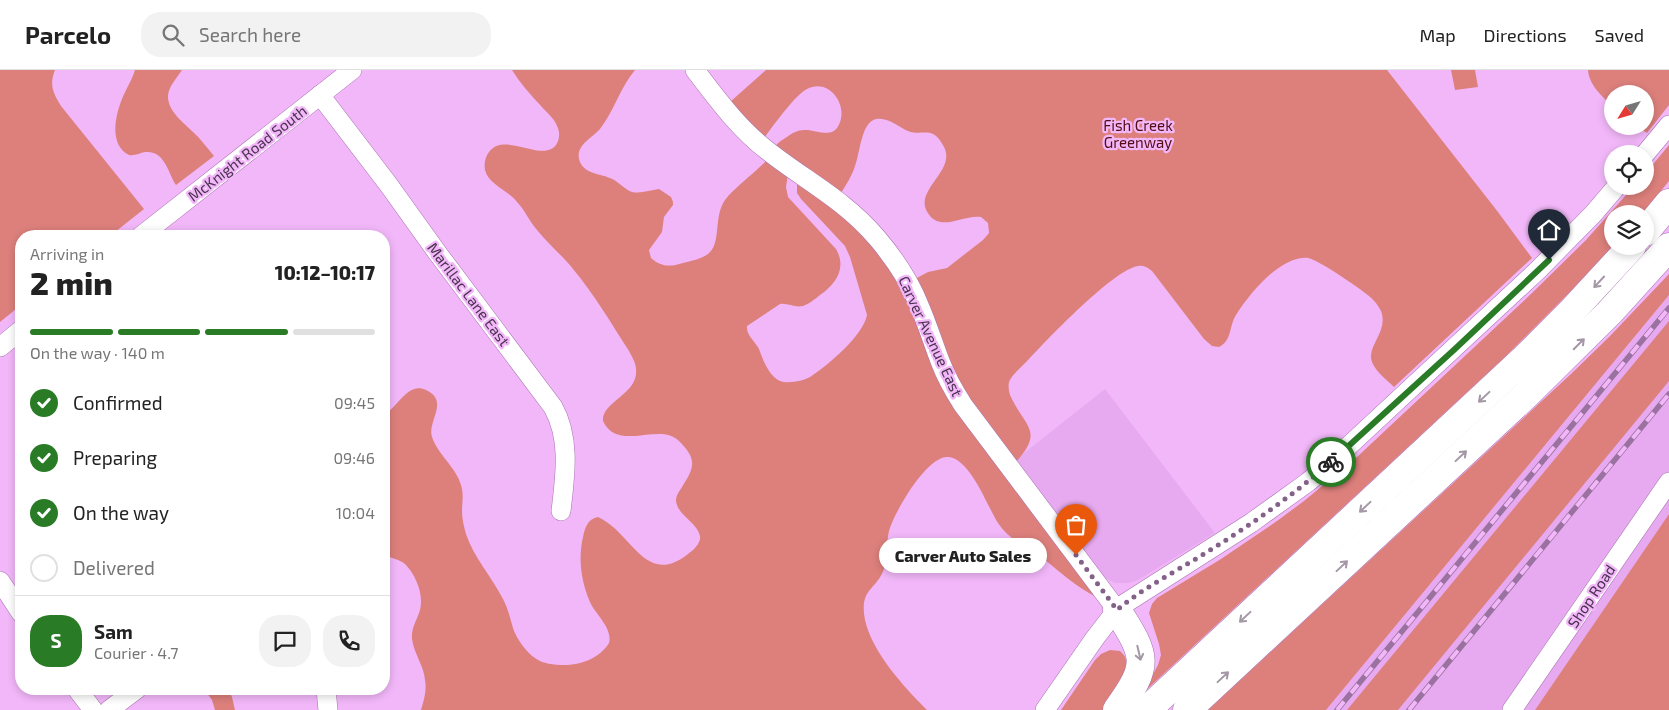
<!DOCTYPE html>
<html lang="en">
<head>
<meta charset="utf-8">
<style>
  :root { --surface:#fff; --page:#f2f2f2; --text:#222; --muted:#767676; --line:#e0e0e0; --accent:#297b26 }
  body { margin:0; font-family:"Exo 2",sans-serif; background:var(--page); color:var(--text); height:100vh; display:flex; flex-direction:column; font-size:19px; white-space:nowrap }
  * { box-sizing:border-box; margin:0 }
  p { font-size:16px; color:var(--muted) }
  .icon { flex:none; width:28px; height:28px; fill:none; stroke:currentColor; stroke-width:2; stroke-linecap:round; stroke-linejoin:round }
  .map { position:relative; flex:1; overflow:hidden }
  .drawer { position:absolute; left:15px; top:160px; width:375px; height:465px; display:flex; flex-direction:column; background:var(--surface); border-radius:20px; box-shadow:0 2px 8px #0003 }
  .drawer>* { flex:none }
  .needle { width:32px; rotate:233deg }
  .fabs { position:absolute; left:1604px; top:15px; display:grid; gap:10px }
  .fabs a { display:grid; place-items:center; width:50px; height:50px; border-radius:50%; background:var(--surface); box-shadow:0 2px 8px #0003; font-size:25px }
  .pin { position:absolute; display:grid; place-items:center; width:42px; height:42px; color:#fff; margin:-51px -21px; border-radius:50% 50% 50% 0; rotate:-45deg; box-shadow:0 0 5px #0007 }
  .pin .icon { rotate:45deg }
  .courier { position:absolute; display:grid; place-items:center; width:50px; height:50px; margin:-25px; border:4px solid #297b26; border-radius:50%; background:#fff; color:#222; box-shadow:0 1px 6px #0007 }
  .bubble { position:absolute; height:35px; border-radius:18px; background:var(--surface); box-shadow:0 2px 8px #0003; font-size:16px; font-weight:800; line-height:35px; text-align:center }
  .headline em { font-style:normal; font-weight:800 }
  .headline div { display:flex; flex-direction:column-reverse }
  .headline { display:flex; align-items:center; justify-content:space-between; height:85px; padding:0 15px }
  h1 { font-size:32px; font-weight:800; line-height:38px }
  .bar { display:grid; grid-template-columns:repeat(4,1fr); gap:8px 5px; align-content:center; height:60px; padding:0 15px }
  .bar i { height:6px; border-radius:4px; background:var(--line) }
  .bar .on { background:var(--accent) }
  .bar p { grid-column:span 4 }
  .line { display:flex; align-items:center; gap:12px; padding:0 15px; border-top:1px solid var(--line) }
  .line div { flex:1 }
  .round { display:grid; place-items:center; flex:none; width:52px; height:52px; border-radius:20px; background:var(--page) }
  ol { padding:0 15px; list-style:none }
  li { display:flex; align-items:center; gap:15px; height:55px }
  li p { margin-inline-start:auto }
  li .icon { padding:5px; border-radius:50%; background:var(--accent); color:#fff; stroke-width:4 }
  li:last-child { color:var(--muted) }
  li i { width:28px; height:28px; border:2px solid var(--line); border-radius:50% }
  header { display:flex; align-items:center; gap:30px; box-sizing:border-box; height:70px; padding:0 25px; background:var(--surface); border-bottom:1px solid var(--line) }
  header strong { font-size:24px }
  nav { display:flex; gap:28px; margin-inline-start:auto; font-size:18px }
  .search { width:350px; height:45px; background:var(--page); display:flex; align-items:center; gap:12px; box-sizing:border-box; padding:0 18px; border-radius:20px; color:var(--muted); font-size:19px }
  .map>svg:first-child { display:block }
</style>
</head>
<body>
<header>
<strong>Parcelo</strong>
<div class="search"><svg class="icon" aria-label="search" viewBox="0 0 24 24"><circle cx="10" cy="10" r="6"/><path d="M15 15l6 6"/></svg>Search here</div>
<nav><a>Map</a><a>Directions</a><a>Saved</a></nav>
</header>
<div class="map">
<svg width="1669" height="640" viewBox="0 0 1669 640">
  <rect width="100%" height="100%" fill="#f2b7f9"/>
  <g fill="#e7a9ef">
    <path d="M1669,225V444L1535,640H1326Z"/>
    <path d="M1105,319L1215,463L1138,510L1129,513H1115L1103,507L1014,391Z"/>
  </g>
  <g fill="#dd807c">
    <path d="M0,0H55C49,15 53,23 61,36L144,139L110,166H21V235L0,252Z"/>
    <path d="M135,0H182C177,8 167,18 168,28C169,42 184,53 193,62C201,69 207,78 214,86L176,115C168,103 165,80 145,82C140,83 135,86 129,85C109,75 115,46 122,29C126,19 132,10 135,0Z"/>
    <path d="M512,0H635C620,18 614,41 600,59C592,68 576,75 579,89C583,104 598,103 610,108C618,111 624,119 632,122C641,124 650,120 659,119L671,127L673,132V135L664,147L662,162L649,180L651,188C661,197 670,197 683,193C691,191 701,189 708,184C722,173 713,147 725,130C735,117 755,103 767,90L788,104L786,117L788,127L836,179C847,198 836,214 820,225C815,229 809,234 803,236C795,238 788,233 780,234L747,256C746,265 755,271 759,279C763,290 769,306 780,311C788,314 803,311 810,307C827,296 863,266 867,245L850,187L845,176L801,129L797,123V111L857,157L891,198L918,252L1094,526C1076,516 1061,503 1045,490C1029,479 1009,470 998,453C987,436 971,390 949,387C927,384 894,443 889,461C886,473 888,486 884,499C876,521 859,518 865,550C872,582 904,617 927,640H421C424,630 427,620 425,610C424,596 414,584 412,569C411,558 417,550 420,540C424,525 416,505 405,494C399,489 390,488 384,485V345C397,338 408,311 426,320C450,331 427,351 432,367C438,385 456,397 461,415C464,424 462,433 462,441C462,449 464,457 466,464C474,488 492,507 503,529C508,538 510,548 513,558C516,568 526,582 535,588C543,594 554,595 564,595C581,595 600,588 609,573C613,558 595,544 590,532C581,511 578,489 583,467C585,457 588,449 598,447C632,462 645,518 688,484C694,480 701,473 700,466C697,452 678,446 676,431C676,425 679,422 682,417C695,397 697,389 679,371C660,351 618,383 603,351C601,332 639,324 636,299C636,293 632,287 629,281C611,253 594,224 573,199C562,185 548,174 537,160C529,151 525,140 517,132C509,121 488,114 485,100C484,94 485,87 489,82C505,61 542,93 556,75C560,69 560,62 557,56C554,48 546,42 541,36C530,24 520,13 512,0Z"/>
    <path d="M766,0H1387L1498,142L1532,188L1394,317C1387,310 1376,302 1372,292C1366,276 1389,262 1381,241C1378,235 1374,230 1369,226C1361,219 1317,189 1308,188C1298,187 1288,192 1280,197C1264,207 1246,229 1236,245C1229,256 1232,271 1219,277L1212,276L1204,269L1152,201C1148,198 1144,195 1138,196C1113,200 1048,269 1029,289C1023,296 1012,304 1009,312C1008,317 1009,323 1011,327C1025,357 1045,361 1015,393L960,315L915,209L928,202L947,198L983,170L989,163L988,153L981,147C965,144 943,161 930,146C909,122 957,102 944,77C932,54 924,67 908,61C898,57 889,47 876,49C861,52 860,84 855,96C852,106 846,115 841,123L775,77C778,72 782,70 787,67C792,63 798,60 804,60C814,59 830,68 837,58C851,38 830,7 807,19C794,26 774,55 764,68L730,32Z"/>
    <path d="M1451,0H1475L1478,17L1455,20Z"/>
    <path d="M1588,0H1669V35L1647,63L1637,56H1645V24H1612V36C1602,26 1589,15 1588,0Z"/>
    <path d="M1669,75V111L1642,144H1612L1613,176L1567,225L1505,287L1142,624L1158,595L1161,585L1159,574L1149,543L1152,534L1157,528L1221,489L1277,451L1304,431L1357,387L1531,224L1586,170L1634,116H1645V104Z"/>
    <path d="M1669,204V225L1326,640H1208L1571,304L1610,266Z"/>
    <path d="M1669,251V311L1398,640H1347Z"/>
    <path d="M1669,444V640H1535Z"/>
    <path d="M1110,580L1120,581C1126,586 1127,591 1127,599L1108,640H1061L1095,590L1101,584Z"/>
    <path d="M204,619H228L232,627L235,640H215L212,630Z"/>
  </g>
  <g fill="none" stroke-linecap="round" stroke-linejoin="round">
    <g stroke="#a771af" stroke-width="20">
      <g id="minor">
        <path d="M695,0C717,29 739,59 768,81C806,111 845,130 877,168C894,188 909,210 919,235C927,253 933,273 940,291C946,307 954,321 963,335L1117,540"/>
        <path d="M320,25L388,114L439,185L553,337C571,369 565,407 561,441"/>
        <path d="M1645,84L1669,55"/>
        <path d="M141,166L352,0"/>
        <path d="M0,277L21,260"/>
        <path d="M0,511L21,543"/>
        <path d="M77,619L93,640"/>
        <path d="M326,619L328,640"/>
        <path d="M109,640L137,619"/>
        <path d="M1045,640L1095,568L1112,546L1124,534L1251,453L1308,412L1327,396L1538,200L1594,143L1617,116"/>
        <path d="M1512,640L1669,412"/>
      </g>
    </g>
    <g stroke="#a771af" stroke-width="29">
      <g id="highway">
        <path d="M1645,162L1669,133"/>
        <path d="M1117,540C1147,587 1150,594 1117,640"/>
        <path d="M1147,640L1526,287L1571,242L1632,176"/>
        <path d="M1187,640L1527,324L1610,242L1669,177"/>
      </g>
    </g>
    <use href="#minor" stroke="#fff" stroke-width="19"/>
    <use href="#highway" stroke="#fff" stroke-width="28"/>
    <g stroke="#9a729f" stroke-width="5.5">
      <g id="rail">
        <path d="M1337,640L1669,238"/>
        <path d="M1409,640L1669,324"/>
      </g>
    </g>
    <use href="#rail" stroke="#f2b7f9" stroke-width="4" stroke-dasharray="11" stroke-linecap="butt"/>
  </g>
  <defs><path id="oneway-shaft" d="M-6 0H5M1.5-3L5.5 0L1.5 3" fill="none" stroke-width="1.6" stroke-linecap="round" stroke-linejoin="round" transform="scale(1.25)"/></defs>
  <g stroke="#a498a6">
    <use href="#oneway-shaft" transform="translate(1599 212) rotate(133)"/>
    <use href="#oneway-shaft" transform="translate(1579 274) rotate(-45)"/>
    <use href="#oneway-shaft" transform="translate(1484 327) rotate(137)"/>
    <use href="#oneway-shaft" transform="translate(1461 386) rotate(-43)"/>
    <use href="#oneway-shaft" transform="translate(1365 437) rotate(137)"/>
    <use href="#oneway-shaft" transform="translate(1342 496) rotate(-43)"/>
    <use href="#oneway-shaft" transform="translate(1245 547) rotate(137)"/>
    <use href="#oneway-shaft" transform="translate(1139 583) rotate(77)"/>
    <use href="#oneway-shaft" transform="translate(1223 607) rotate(-43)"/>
  </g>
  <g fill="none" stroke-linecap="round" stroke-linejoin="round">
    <path stroke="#846189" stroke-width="5" stroke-dasharray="0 9" d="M1076,485L1117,540C1144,517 1177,501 1207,482C1251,455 1293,425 1331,392"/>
    <path stroke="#297b26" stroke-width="6" d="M1331,392L1456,278L1549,190"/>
  </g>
  <g text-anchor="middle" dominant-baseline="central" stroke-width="4.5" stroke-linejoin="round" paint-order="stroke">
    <g font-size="15" fill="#550b12" stroke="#f2b7f9">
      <text x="1138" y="55">Fish Creek<tspan x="1138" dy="17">Greenway</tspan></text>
    </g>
    <g font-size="15" fill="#49324d" stroke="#f2b7f9">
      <text transform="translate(247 83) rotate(-38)">McKnight Road South</text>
      <text transform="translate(469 224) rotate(53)">Marillac Lane East</text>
      <text transform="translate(931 266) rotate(65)">Carver Avenue East</text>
      <text transform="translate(1591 526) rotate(-56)">Shop Road</text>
    </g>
  </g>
</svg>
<div class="fabs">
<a><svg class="needle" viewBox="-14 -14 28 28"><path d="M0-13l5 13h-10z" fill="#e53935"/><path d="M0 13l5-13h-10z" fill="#767676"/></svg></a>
<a><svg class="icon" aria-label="locate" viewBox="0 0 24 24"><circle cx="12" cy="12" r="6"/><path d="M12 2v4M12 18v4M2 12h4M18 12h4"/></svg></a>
<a><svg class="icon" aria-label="layers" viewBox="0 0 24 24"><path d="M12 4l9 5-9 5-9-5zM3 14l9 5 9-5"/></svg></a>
</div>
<div class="pin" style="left:1076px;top:485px;background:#ea580c"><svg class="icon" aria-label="bag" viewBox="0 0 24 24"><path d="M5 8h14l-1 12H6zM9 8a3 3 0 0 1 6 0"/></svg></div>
<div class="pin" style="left:1549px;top:190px;background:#1f2937"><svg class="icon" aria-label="home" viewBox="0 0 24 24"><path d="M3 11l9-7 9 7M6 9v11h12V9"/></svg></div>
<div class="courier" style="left:1331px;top:392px"><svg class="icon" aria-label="bike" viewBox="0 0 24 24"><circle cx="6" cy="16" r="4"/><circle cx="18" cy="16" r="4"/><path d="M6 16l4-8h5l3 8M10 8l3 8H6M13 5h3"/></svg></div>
<div class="bubble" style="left:879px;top:468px;width:168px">Carver Auto Sales</div>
<section class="drawer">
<div class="headline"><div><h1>2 min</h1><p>Arriving in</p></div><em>10:12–10:17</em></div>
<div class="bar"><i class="on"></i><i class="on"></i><i class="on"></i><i></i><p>On the way · 140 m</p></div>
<ol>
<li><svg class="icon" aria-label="check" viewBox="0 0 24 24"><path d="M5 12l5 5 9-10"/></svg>Confirmed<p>09:45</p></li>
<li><svg class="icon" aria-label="check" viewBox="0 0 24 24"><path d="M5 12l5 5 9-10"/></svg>Preparing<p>09:46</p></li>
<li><svg class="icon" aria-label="check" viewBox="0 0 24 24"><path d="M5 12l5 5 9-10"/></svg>On the way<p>10:04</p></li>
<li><i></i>Delivered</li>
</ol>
<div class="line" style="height:90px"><b class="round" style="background:var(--accent);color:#fff">S</b><div><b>Sam</b><p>Courier · 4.7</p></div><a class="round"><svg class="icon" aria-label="chat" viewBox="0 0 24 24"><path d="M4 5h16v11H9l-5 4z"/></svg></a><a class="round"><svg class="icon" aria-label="phone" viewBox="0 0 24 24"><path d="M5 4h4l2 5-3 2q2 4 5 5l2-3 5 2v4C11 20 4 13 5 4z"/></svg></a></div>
</section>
</div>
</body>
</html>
